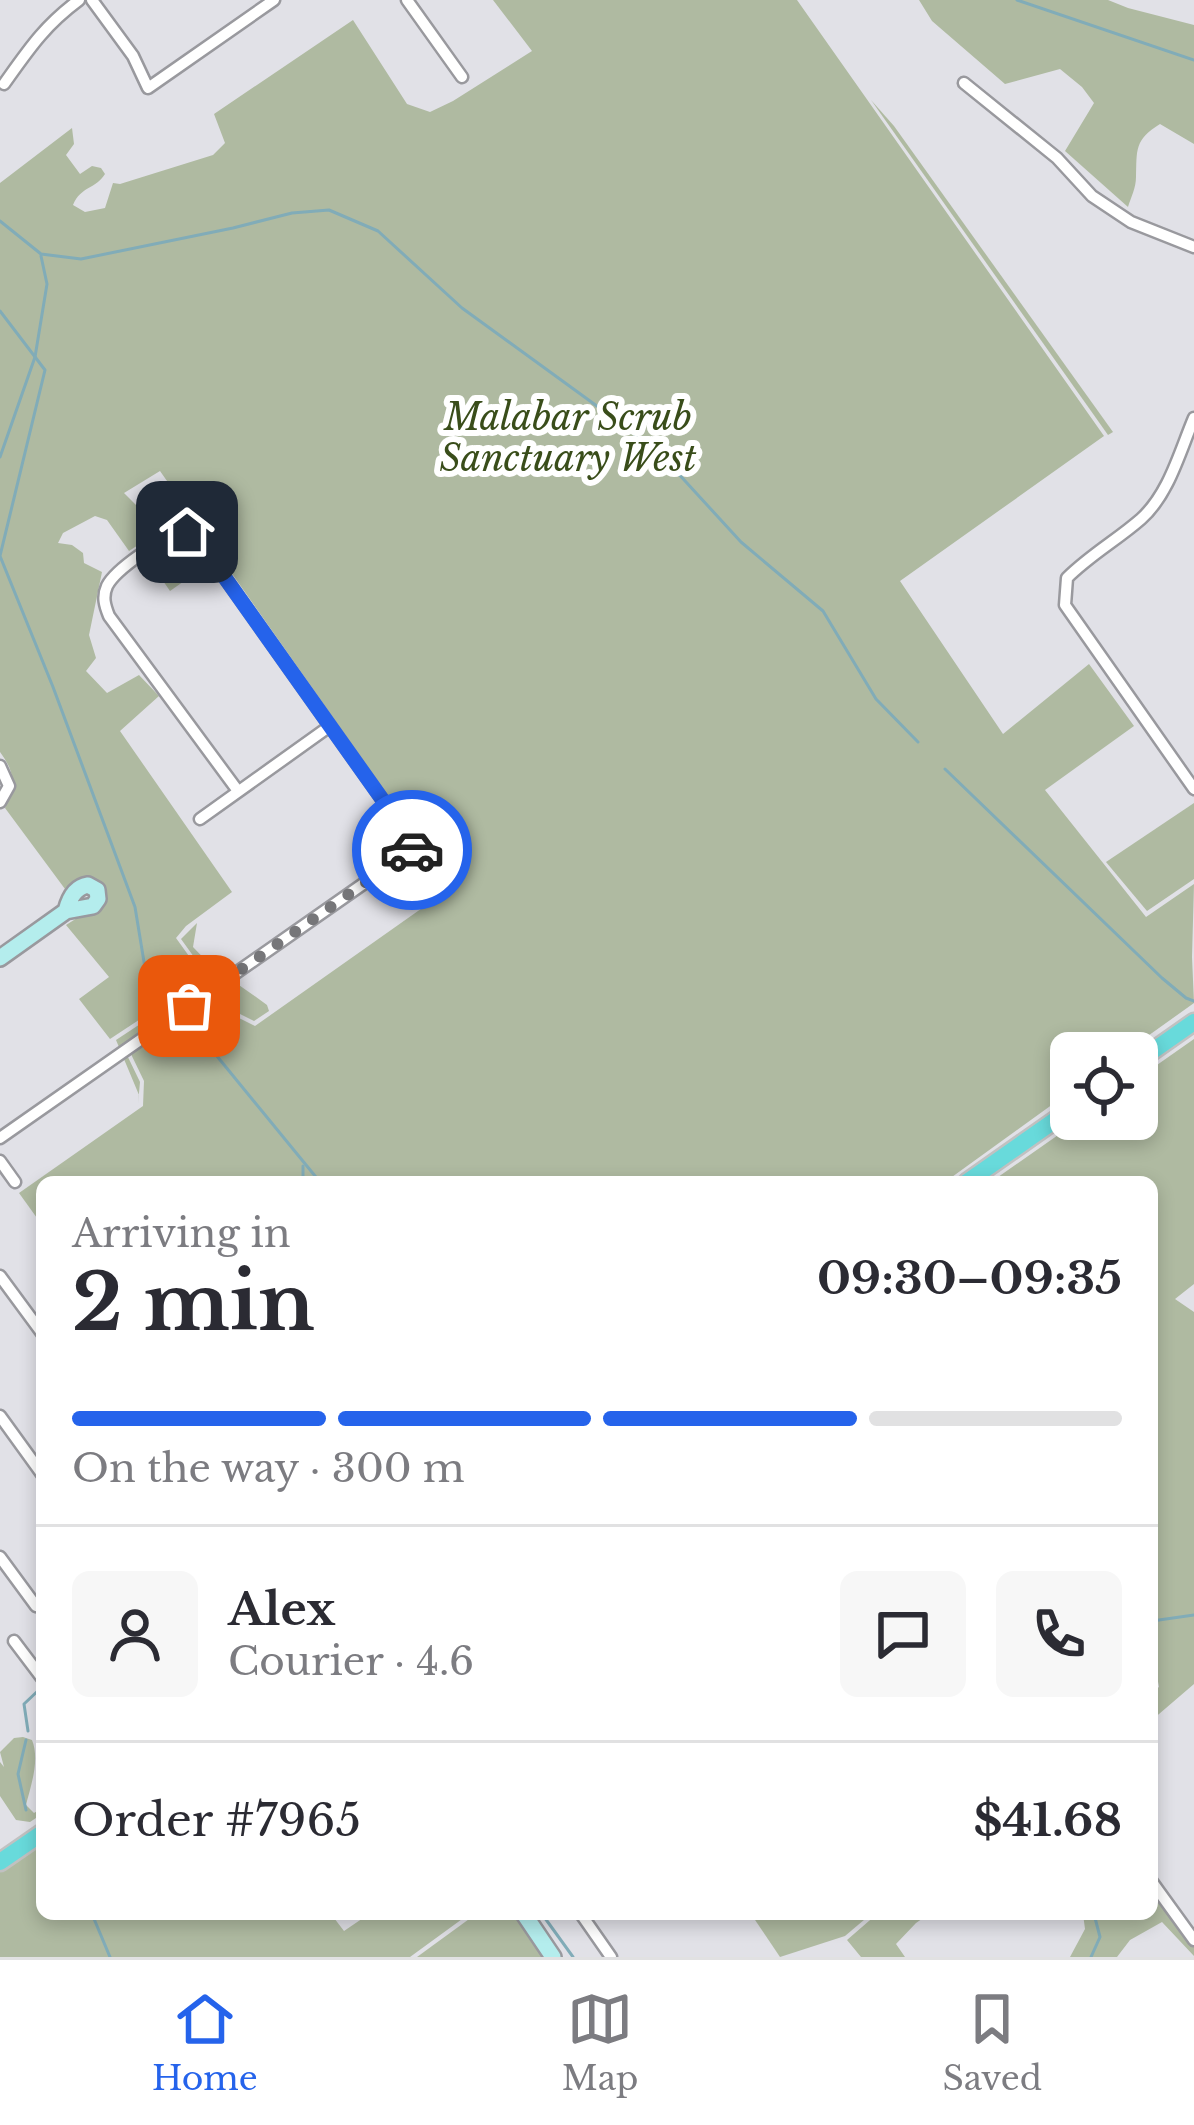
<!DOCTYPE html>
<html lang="en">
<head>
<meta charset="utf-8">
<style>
  :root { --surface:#fff; --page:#f7f7f7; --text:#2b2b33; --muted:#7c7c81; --line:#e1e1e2; --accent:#2563eb }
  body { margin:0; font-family:"Libre Baskerville",serif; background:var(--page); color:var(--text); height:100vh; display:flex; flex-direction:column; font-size:45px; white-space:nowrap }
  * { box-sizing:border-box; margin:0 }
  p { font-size:39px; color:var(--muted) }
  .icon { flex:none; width:66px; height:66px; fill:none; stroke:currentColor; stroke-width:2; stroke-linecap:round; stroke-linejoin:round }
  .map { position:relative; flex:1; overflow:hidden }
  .sheet { position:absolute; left:36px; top:1176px; width:1122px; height:744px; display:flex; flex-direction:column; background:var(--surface); border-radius:18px; box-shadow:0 6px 18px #0003 }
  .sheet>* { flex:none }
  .fabs { position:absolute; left:1050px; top:1032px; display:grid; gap:24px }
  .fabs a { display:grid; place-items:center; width:108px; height:108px; border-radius:18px; background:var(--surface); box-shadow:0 6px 18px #0003; font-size:60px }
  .pin { position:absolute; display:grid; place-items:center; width:102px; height:102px; color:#fff; margin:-51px; border-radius:24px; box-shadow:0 6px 18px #0006 }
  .courier { position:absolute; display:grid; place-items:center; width:120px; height:120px; margin:-60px; border:9px solid #2563eb; border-radius:50%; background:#fff; color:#222; box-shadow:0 3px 15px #0007 }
  .summary em { font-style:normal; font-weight:700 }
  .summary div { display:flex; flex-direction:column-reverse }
  .summary { display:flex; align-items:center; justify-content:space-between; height:204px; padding:0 36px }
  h1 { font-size:78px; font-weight:700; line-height:90px }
  .bar { display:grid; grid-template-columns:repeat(4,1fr); gap:18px 12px; align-content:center; height:144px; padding:0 36px }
  .bar i { height:15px; border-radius:9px; background:var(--line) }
  .bar .on { background:var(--accent) }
  .bar p { grid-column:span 4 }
  .line { display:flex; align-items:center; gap:30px; padding:0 36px; border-top:3px solid var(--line) }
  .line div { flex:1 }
  .round { display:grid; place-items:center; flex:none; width:126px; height:126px; border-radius:18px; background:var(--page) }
  .menu { display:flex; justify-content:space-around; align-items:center; height:168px; border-top:3px solid var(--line); background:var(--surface); font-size:33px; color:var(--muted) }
  .menu a { display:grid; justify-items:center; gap:6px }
  .menu .on { color:var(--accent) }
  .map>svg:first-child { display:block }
</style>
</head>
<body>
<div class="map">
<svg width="1194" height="1957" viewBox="0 0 1194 1957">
  <rect width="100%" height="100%" fill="#e1e1e7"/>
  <g fill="#afbaa1">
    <path d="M493,0H797L1104,436L900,581L1003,734L1089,664L1134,726L1045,790L1146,917L1194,884L1192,957L1194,1003L1124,1053H1071V1091L945,1182H42V1225L19,1193L143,1106L144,1081L130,1052L218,994L233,1015L255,1026L452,887L160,471L124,493L161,530L129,551L107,520L95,516L63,533L58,543L72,545L83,553L84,563L102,572L89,635L96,658L86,671L107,693L139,675L159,696L120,731L232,892L186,926L176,938L204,977L110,1039L79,999L109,977L66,925L101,903L105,894L99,881L83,878L65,889L5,808C15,784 16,774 0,752V183L72,128L74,144L66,155L80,174L92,166L101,168L105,174C96,189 81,186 73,205L85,212L105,208L113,183L120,184L213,155L225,143L214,114L353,20L407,104L430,112L453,101L532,51Z"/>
    <path d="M919,0H1108L1128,8L1194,25V144L1160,124C1134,140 1137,150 1136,177C1136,188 1131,197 1128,207L1065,151L1094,103L1082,87L1060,69L1005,84L932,21Z"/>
    <path d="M871,100L894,126L1113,432L1108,435Z"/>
    <path d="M180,540L196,551L207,565L170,591L148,559L170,542Z"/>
    <path d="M1194,803V879L1147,911L1106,862Z"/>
    <path d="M197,923L193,947C215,971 242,986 267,1005L269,1011L254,1021L236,1012L219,990L126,1053L140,1082L138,1104L139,1095L116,1040L207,980V975L181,939Z"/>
    <path d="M1194,1039V1284L1175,1299L1194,1312V1684L1152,1720V1692L1159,1687L1152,1649V1182H991L1081,1119H1137V1079Z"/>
    <path d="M23,1737L32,1740C40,1760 31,1785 26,1805L34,1813L42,1808V1814L30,1822L16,1820L0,1796V1762L4,1767L0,1752L14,1738Z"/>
    <path d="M42,1844V1914H331L344,1931L369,1914H469L410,1957H0V1872Z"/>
    <path d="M1152,1890L1194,1947V1956L1162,1922L1130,1940L1117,1957H1070L1085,1929L1083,1914H1152Z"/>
    <path d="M476,1914H516L547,1957H417Z"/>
    <path d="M751,1914H871L845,1936L780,1957Z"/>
    <path d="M877,1914H929L916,1923L896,1944L905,1957H861L847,1940Z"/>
  </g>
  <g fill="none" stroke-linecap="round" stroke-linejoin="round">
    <g stroke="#81acb8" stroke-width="3">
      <path d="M1017,0L1194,60"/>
      <path d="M0,221L41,254L81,259L233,228L292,213L329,210L378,231L462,308L623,425L664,458L741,542L823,611L876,699L918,742"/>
      <path d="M0,311L45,370L0,556L53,687L135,907L145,968L176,1006"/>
      <path d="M0,457L35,357L47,284L41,256"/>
      <path d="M945,769L1162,978L1186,998L1194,1001"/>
      <path d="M185,1017L320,1182"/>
      <path d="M303,1166V1182"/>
      <path d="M1152,1621L1194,1615"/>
      <path d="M28,1731L24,1704L42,1687"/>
      <path d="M26,1810L18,1774L26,1740"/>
      <path d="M92,1914L110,1957"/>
      <path d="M542,1914L573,1957"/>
      <path d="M1091,1957L1100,1937L1094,1914"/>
    </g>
    <g stroke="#99999e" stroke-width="15">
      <g id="street">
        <path d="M92,0L133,56L148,88L274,0"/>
        <path d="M407,0L462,77"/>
        <path d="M964,83L1057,158L1092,196L1131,222L1194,247"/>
        <path d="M4,84C29,49 44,26 79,0"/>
        <path d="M1194,418C1180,451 1169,494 1141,519C1117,540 1090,555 1067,578L1065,605L1194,789"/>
        <path d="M0,766L9,786L0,802"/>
        <path d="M238,791L109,616C105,606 102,597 107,586C116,568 161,540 180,531L196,537L443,885"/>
        <path d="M200,819L330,726"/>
        <path d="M0,1138L416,847"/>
        <path d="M0,1161L15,1182"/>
        <path d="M0,1276L42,1333"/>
        <path d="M0,1416L42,1474"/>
        <path d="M0,1557L36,1606L42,1607"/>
        <path d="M14,1641L42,1678"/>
        <path d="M1152,1882L1194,1940"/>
        <path d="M581,1914L611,1957"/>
      </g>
    </g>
    <g stroke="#99999e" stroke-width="20">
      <g id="secondary">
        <path d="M0,958L66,911L93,906L98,899L97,890L88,885C75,887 69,899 66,911"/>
        <path d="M524,1914L553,1957"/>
      </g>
    </g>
    <g stroke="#c1c1c1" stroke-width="21">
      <g id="primary">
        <path d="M1137,1062L1194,1022"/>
        <path d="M967,1182L1071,1109"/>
        <path d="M0,1862L42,1833"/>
      </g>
    </g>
    <use href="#street" stroke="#fff" stroke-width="10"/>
    <use href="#secondary" stroke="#b4eded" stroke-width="15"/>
    <use href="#primary" stroke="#68dadb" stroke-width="16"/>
  </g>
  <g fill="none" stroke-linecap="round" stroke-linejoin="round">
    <path stroke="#767679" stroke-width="12" stroke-dasharray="0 21.6" d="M189,1006L412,850"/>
    <path stroke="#2563eb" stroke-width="15" d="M187,532L196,537L416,847L412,850"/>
  </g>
  <g text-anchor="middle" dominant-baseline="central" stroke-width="12" stroke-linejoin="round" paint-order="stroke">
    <g font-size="36" font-style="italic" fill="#394d1a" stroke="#fff">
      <text x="568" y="417">Malabar Scrub<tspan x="568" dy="41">Sanctuary West</tspan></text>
    </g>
  </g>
</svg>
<div class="fabs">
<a><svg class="icon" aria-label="locate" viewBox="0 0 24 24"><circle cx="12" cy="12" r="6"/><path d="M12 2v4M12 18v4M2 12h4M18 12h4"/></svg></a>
</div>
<div class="pin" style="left:189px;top:1006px;background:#ea580c"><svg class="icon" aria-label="bag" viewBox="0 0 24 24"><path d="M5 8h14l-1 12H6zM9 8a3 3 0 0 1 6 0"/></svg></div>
<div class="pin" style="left:187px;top:532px;background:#1f2937"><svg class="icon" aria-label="home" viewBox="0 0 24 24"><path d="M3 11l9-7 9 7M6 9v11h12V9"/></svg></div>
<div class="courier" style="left:412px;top:850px"><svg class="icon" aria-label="car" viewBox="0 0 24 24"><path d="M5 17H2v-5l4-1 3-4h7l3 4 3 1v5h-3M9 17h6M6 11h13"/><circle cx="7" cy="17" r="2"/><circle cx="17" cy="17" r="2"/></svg></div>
<section class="sheet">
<div class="summary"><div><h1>2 min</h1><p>Arriving in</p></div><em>09:30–09:35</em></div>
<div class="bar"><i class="on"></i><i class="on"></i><i class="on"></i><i></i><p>On the way · 300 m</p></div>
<div class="line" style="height:216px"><a class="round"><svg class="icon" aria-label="person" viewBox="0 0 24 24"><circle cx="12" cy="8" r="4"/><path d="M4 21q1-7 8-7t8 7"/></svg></a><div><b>Alex</b><p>Courier · 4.6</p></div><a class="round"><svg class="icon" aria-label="chat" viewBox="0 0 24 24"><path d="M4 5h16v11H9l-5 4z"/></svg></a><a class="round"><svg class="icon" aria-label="phone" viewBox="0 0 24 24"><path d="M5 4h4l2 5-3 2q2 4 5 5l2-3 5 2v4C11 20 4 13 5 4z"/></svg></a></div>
<div class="line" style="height:156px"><div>Order #7965</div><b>$41.68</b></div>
</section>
</div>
<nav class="menu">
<a class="on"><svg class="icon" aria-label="home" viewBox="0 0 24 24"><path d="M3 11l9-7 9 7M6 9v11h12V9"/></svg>Home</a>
<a><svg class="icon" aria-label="map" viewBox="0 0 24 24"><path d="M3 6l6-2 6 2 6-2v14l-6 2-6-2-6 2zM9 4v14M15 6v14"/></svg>Map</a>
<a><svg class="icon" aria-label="saved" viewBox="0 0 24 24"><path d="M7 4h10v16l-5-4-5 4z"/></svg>Saved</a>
</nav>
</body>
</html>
